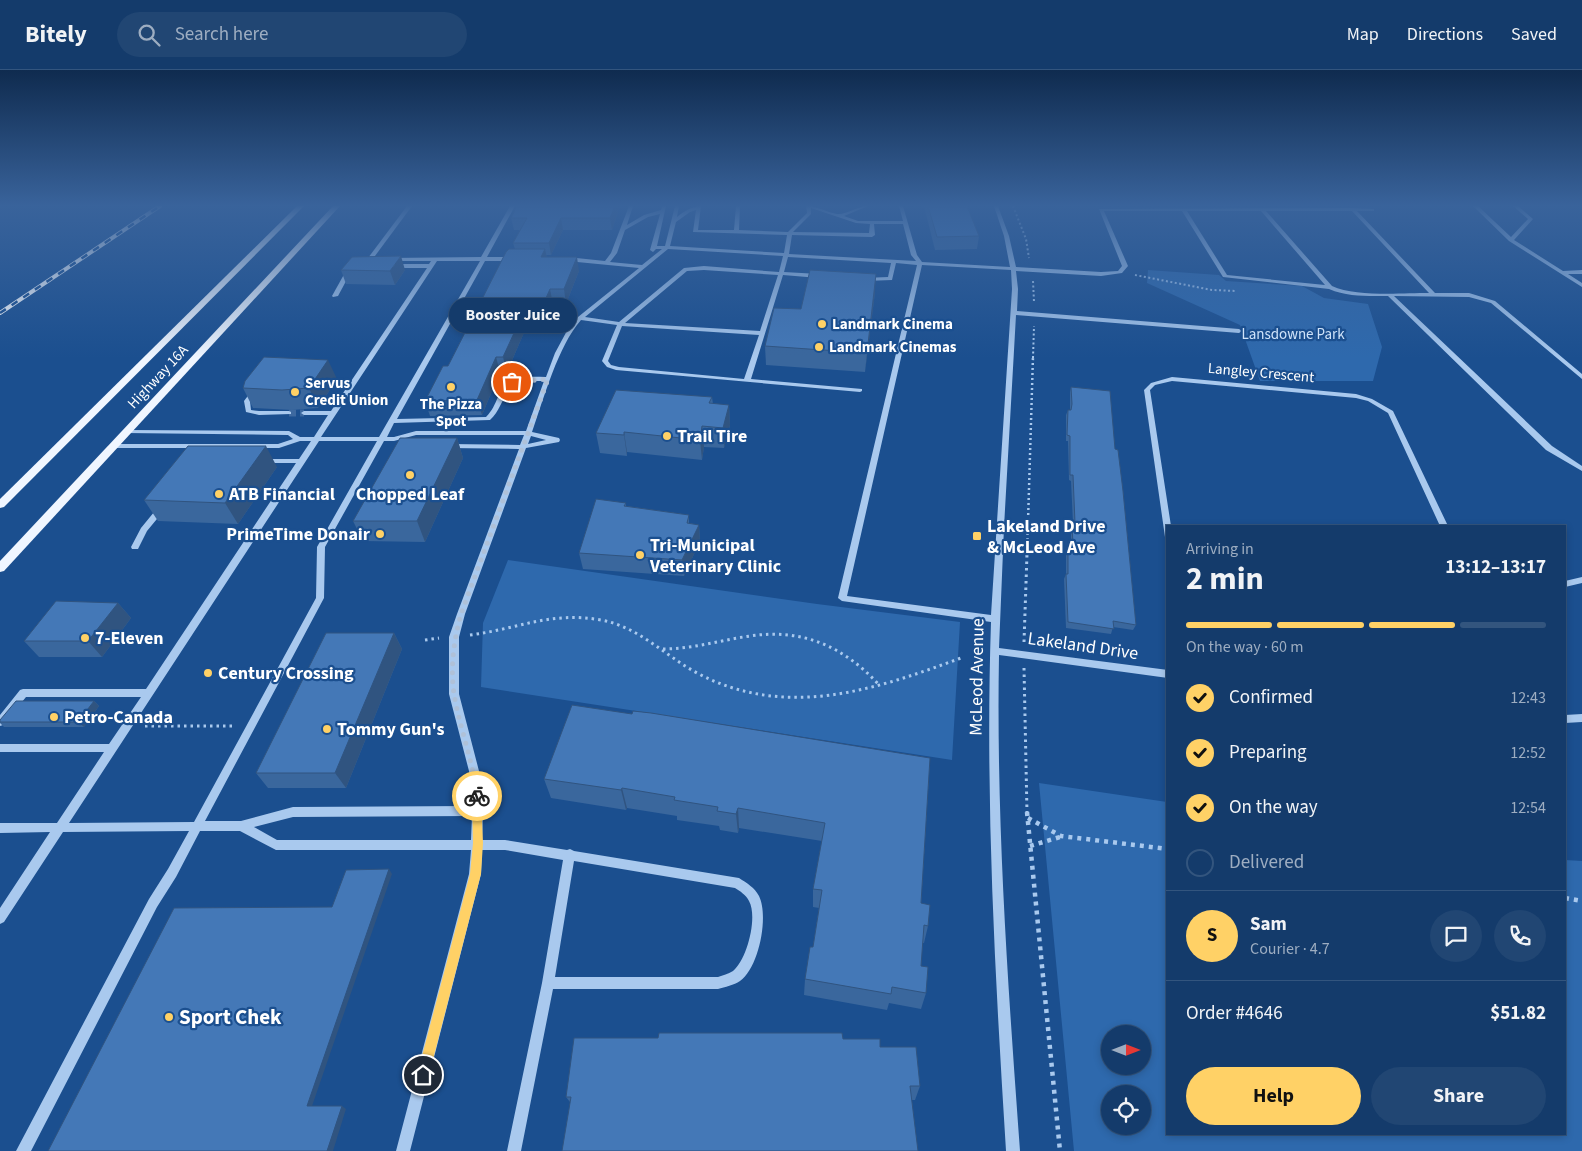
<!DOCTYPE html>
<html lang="en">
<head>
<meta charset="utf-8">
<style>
  :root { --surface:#143b6b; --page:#214673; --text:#f1f3f6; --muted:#9dadc1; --line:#33557e; --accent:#ffd166 }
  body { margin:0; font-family:"Source Sans 3",sans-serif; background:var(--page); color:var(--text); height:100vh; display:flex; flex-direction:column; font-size:19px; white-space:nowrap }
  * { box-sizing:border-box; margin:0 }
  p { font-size:16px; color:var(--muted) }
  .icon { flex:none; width:28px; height:28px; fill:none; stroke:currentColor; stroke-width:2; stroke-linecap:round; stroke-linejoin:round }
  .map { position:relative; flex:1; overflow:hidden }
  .side { position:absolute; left:1166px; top:455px; width:400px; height:610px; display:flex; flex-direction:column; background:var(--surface); border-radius:0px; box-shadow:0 2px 8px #0003,0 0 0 1px var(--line) }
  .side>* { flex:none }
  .needle { width:32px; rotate:90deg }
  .tools { position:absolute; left:1101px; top:955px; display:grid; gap:10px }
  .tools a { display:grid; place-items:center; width:50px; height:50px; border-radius:50%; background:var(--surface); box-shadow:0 2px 8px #0003,0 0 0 1px var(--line); font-size:25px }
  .pin { position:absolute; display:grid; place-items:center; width:42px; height:42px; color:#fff; margin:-21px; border:2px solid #fff; border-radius:50%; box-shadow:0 1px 5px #0007 }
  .courier { position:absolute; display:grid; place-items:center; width:50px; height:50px; margin:-25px; border:4px solid #ffd166; border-radius:50%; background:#fff; color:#222; box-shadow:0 1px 6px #0007 }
  .bubble { position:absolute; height:35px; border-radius:18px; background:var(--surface); box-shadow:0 2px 8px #0003,0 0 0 1px var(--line); font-size:16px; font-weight:700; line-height:35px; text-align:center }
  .head em { font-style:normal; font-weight:700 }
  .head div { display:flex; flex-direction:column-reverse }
  .head { display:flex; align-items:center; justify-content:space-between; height:85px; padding:0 20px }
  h1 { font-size:32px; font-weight:700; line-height:38px }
  .bar { display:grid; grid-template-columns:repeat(4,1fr); gap:8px 5px; align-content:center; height:60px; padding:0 20px }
  .bar i { height:6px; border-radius:4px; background:var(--line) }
  .bar .selected { background:var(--accent) }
  .bar p { grid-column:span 4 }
  .line { display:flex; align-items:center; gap:12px; padding:0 20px; border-top:1px solid var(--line) }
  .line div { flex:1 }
  .round { display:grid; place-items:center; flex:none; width:52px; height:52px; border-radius:26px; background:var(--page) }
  ol { padding:0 20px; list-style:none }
  li { display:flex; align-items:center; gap:15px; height:55px }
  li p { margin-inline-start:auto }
  li .icon { padding:5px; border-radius:50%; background:var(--accent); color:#111; stroke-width:4 }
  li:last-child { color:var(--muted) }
  li i { width:28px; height:28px; border:2px solid var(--line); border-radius:50% }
  .button { display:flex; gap:10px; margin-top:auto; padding:10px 20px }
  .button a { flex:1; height:58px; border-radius:30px; background:var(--accent); color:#111; font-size:20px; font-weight:700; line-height:58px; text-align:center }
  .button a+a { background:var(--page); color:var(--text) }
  header { display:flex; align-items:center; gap:30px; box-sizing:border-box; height:70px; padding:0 25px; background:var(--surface); border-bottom:1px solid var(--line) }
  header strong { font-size:24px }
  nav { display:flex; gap:28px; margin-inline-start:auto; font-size:18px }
  .search { width:350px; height:45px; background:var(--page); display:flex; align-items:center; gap:12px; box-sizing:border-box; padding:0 18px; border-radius:28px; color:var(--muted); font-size:19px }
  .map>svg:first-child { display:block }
</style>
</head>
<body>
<header>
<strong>Bitely</strong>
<div class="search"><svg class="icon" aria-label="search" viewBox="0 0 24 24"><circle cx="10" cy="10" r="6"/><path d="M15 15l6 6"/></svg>Search here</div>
<nav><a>Map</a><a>Directions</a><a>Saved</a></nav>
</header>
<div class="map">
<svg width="1582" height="1081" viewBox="0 0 1582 1081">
  <rect width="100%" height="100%" fill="#1b4f8f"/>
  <g fill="#2e69ad" fill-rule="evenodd">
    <path d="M1148,200L1219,205L1226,211L1302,216L1324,228L1368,234L1382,277L1373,311H1260L1240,255L1147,213Z"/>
    <path d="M508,490L817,534L960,552L952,690L481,617L483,553Z"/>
    <path d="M1039,713L1167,732L1168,1064H1565V790L1582,791V1081H1074ZM1110,964H1142V996H1110ZM1110,1024H1142V1056H1110Z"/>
  </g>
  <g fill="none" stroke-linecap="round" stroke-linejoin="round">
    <path stroke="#3d69a0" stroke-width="7" stroke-dasharray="7 4" stroke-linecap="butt" d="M289,343H304"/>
    <g stroke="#a9c9ee" stroke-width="2" stroke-dasharray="2 2.5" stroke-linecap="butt">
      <path d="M1013,136L1026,169L1029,188"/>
      <path d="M1135,205L1212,220L1237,221"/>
      <path d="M1033,211L1034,232"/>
      <path d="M1033,288L1034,256"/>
    </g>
    <path stroke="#a9c9ee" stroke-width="2.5" stroke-dasharray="2 3" stroke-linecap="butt" d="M1027,485L1033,286"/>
    <g stroke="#a9c9ee" stroke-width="3" stroke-dasharray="2.5 4" stroke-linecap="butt">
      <path d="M470,565C518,559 550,541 601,550C639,557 664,585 697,603C786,650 874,620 961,588"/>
      <path d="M425,570L439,568"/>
      <path d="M1024,572L1027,484"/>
      <path d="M663,579C693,579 721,570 750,566C803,558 845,577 880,616"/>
      <path d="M1024,598L1027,743"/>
      <path d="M145,656H233"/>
    </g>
    <g stroke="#a9c9ee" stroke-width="4.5" stroke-dasharray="4 5" stroke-linecap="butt">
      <path d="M1027,742L1060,1081"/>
      <path d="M1028,748L1061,766L1168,779"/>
      <path d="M1030,776L1060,767"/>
      <path d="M1565,828L1582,831"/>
    </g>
    <g fill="#a9c9ee" fill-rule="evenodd">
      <path d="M407,136H412L372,190H368V188Z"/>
      <path d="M510,136H515L487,187H512L515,189L512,191H485L397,349L486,347C492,341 495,334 498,327C509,304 524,307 546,307L555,283L569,257L578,247L639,198L567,191L564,189L567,187L605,191L611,183L629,136H633L627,155L644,145L661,140L662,136H666L657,176H665L675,136H679L677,147C684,141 693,136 701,136L698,160H734L736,136H740L739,160L788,162L807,143L806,136C817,136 826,142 837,144C846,145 858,136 868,136L844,146L858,151H903L899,136H903L917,185L922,192L1010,197L1004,166L994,136H998L1009,166L1016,197L1101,202L1118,201L1122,196L1099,139L1352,138L1374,139V141H1357L1435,223H1469L1495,231L1582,304V309L1491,233L1469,227L1394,226L1552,376L1582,396V401L1546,380L1388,226C1367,226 1348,227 1329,219L1223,207L1182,141H1104L1128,196L1122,203L1101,206L1016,201L1018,219L1017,241L1239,259L1242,261L1239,263L1016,245L1004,457L999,578L1168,600V608L999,585C996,751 1008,916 1020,1081H1006C995,905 985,728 991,552L842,531L838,528L917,195L896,193L892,210L865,211L863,210V208L888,207L891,193L788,187L784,202L819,204L822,206L819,208L783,205L751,309L862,319V321L860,322L616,300L607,297L602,291L617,255L581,250C558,276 544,328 532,362L559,368L560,370L559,372L526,378L465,544L459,567V624L479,701L483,741L482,770H505L567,780L570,779L574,781L739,808C747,813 755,818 759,826C769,846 759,898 740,911C734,915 725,917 718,919H553L521,1081H507L542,913L563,790L505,780H482L481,804L410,1081H396L469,804L471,780H276L240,761H200L176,807L157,837L31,1081H16L149,829L168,799L189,761L63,762L4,852L0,854V838L50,762L0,763V753H57L104,682H0V674H109L141,627H26L3,655L0,656V645L20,620L23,619H146L296,393H263L259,391L263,389H299L311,371H300L279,378H114L110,376L114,374H278L293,369L288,365L125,363L124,362L127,360L289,361L300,367H314L328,345H304L301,343L304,341H331L427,198H394L391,196L394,194H429L431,191H390L387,189L388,188L481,187ZM811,138L856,153L870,154L869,163L793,162L811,144ZM696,140L693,162L787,165L784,183L670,176L676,152L690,142ZM1187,141H1261L1325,215L1227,205ZM1266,141H1352L1429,223C1401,223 1356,227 1332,216ZM660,144L650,180L653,182L656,179H662L642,195L610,192L617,183L625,160L648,147ZM874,154H903L911,185L916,191L789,184L792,165L872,167L875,165ZM668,179L783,186L779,202L704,196L684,198L619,252L585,247ZM437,191H480L379,367H321ZM922,195L1011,200L1012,219L991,545L847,526ZM704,200L778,205L760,261L625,253L687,201ZM622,256L759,265L744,309L619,297L611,295L608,291ZM523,311H544L526,361H416L394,367H387L394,353L490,350C503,339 504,315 523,311ZM416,365H524L520,375L448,374L444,376L448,378L519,379L457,544L449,567V624L469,701L472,736L293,737L241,751H205L324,528L325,477L384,371H394ZM531,366L546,370L528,374ZM319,371H377L317,477L316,528L194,752L69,753ZM472,746L471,770H277L254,757L293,747ZM574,791L735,818C740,821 746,825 749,831C758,847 747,890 733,901C728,904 723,905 718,907H555Z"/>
      <path d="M1473,136H1478L1511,167L1528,149L1513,136H1518L1533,149L1514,170L1563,201L1582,200V204H1568L1582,213V217L1509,171Z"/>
      <path d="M347,199L352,200L338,226L333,227L332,226Z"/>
      <path d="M1172,307L1356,324L1372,329L1393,341L1448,456H1440L1388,343L1368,331L1356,328L1172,311L1155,315L1150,320L1171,456H1168V468L1165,467L1144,320L1151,313Z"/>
      <path d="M255,318L258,320L250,331L251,340L259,341H289L291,342V344L259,345L246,342L244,331L253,319Z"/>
      <path d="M159,436H165L166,438L147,461L138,479H132L131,477L141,458Z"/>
      <path d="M1582,507V513L1565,517V511Z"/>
      <path d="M1582,644V652L1565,653V645Z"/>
    </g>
    <g fill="#f0f6ff" fill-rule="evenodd">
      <path d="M297,136H304L4,437L0,438V429Z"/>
      <path d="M333,136H340L4,501L0,502V491Z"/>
    </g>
    <g stroke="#fff" stroke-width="4">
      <path id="rail" d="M0,243L160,136"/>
    </g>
    <use href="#rail" stroke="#1b4f8f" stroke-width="2.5" stroke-dasharray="7" stroke-linecap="butt"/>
  </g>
  <g fill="#3a679d">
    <path d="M620,136L612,160H563L551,185H546L547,187L579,201L566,234H553L546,251H529L507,302H500L482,345L430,346L425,331L448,296L515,179L513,173L520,160H514L511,148Z"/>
    <path d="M924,136H967L979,166L977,179L935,180Z"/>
    <path d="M341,200H405L395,215L346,214Z"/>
    <path d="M875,222L865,302L766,295L765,276L801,239Z"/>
    <path d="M337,309L318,338L292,340L253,338L243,318Z"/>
    <path d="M1071,317L1115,379L1136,555L1133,560L1113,557L1111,564L1066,558L1064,509L1066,504V482L1068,477H1071V458L1072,453H1073L1071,411L1069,410L1068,371H1066V345L1068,340H1070V322Z"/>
    <path d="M712,327L713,334L729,335L730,355L724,378L704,377L702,390L627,382V386L600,383L596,363Z"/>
    <path d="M457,368L463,388L425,472L363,471L353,451Z"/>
    <path d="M277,397L238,454L158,451L144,430Z"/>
    <path d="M626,433V436L689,445V453L699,455L700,471L684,506L583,499L579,483Z"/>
    <path d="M118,533L131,548L102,587H39L24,571Z"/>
    <path d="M394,563L402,579L346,718H268L256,703Z"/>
    <path d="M94,631L99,636L84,657H4L0,653V650Z"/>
    <path d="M930,688L921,833L928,856L924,873H922L921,896L926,923L921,939L889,933L887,940L804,925L805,909L813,877L819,838L813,837V819L822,771L739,758L738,763L720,760L719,756L677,750V746L627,738L626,740L551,728L544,709Z"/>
    <path d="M843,969L880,977L920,1016L915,1030L570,1032L566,1027Z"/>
  </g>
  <g fill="#305480">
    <path d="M615,136H620L612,160L610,148Z"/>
    <path d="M561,148L563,160L551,185L549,173Z"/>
    <path d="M545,179L548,193L541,187Z"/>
    <path d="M401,186L405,200L395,215L390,201Z"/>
    <path d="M577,187L579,201L566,234L564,219Z"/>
    <path d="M876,204L875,222L865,302L867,283Z"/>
    <path d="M550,219L553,234L546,251L542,237Z"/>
    <path d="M526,237L529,251L507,302L503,287Z"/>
    <path d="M496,287L500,302L482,345L477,330Z"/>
    <path d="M328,290L337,309L318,338L309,318Z"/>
    <path d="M729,335L730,355L724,378L723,358Z"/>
    <path d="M702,356L704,377L702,390L700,370Z"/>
    <path d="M624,362L627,382V386L624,365Z"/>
    <path d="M457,368L463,388L425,472L417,451Z"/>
    <path d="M266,376L277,397L238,454L225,433Z"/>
    <path d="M699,455L700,471L684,506L682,490Z"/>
    <path d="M118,533L131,548L102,587L88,571Z"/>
    <path d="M394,563L402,579L346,718L335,703Z"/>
    <path d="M94,631L99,636L84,657L78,652Z"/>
    <path d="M622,718L627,738L626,740L621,720Z"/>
    <path d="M738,738L739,758L738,763L736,744Z"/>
    <path d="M389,799L392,804L311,1039L307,1036Z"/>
    <path d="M342,1036L346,1039L333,1081H327Z"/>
  </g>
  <g fill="#4478b7" stroke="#305480">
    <path d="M517,136H615L610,148H561L549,173H513L527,148H511Z"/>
    <path d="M928,136H967L979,166L937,167Z"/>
    <path d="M509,179H545L541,187H577L564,219H550L542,237H526L503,287H496L477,330L425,331L443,296H448L506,182Z"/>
    <path d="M401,186L390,201L341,200L352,187Z"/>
    <path d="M810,200L876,204L867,283L765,276L774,238L801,239Z"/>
    <path d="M264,287L328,290L309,318L282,320L243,318L245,311Z"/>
    <path d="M1071,317L1110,321L1115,379L1118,380L1123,421L1136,555L1113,551L1114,559L1068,552L1066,504H1068V477H1073L1072,453H1075L1073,405H1070V366L1067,365L1068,340H1071L1072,334Z"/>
    <path d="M616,320L712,327L709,333L729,335L723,358L702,356L700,370L624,362V365L596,363Z"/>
    <path d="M400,368H457L417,451H353Z"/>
    <path d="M188,376H266L225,433L144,430Z"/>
    <path d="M596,429L626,433L624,436L689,445L687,453L699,455L682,490L579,483Z"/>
    <path d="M56,531L118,533L88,571H24Z"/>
    <path d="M326,563H394L335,703H256Z"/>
    <path d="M16,631H94L78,652H0V650Z"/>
    <path d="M572,635L632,644L633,641L651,643L930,688L921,833L930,835L928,856L924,855L921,896L928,897L926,923L892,917L891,924L805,909L810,877H813L822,820L813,819L825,753L738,738L736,744L717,741L718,737L674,730L675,727L622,718L621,720L544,709Z"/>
    <path d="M389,799L307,1036H342L327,1081H48L174,838L332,837L346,800Z"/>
    <path d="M659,963H842L843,969H880V977H916L920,1016H910L918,1081H562L571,1027H566L574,968H658Z"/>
  </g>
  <linearGradient id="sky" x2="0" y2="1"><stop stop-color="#0f2b4f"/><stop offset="0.47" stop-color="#39639b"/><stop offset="1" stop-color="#39639b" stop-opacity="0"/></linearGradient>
  <rect width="1582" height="288" fill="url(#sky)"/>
  <path fill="#ffd166" d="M477,722L481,726L483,773L481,804L429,1005L428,1009L423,1011L419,1009L417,1005L470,804L473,773L472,726Z"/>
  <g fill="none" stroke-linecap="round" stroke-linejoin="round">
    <path stroke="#afc1d8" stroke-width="5" stroke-dasharray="0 9" d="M477,726C473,691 460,659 454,624C450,597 454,569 461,544L548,309L512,312"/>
  </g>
  <g fill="#ffd166" stroke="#1b4f8f" stroke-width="2">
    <circle cx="822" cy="254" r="5"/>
    <circle cx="819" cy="277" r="5"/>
    <circle cx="451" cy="317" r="5"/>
    <circle cx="295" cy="322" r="5"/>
    <circle cx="667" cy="366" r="5"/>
    <circle cx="410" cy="405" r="5"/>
    <circle cx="219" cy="424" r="5"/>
    <circle cx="380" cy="464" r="5"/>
    <rect x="972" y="461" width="10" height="10" rx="2.5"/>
    <circle cx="640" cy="485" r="5"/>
    <circle cx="85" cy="568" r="5"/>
    <circle cx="208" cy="603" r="5"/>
    <circle cx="54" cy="647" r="5"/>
    <circle cx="327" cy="659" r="5"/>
    <circle cx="169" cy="947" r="5"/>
  </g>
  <g text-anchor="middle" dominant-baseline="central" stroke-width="4.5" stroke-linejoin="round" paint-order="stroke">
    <g font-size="15" font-weight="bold" fill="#fff" stroke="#1b4f8f" text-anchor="start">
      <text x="832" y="254">Landmark Cinema</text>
      <text x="829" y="277">Landmark Cinemas</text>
      <text x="305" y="313">Servus<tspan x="305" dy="17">Credit Union</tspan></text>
      <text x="451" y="334" text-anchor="middle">The Pizza<tspan x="451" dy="17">Spot</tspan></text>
    </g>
    <g font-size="15" fill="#cfe3fa" stroke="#1b4f8f">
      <text x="1293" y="264">Lansdowne Park</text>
    </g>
    <g font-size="15" fill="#fff" stroke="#1b4f8f">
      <text transform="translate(1261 303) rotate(5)">Langley Crescent</text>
      <text transform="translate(158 307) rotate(-47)">Highway 16A</text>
    </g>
    <g font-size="18" font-weight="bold" fill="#fff" stroke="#1b4f8f" text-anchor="start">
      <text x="677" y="366">Trail Tire</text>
      <text x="229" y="424">ATB Financial</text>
      <text x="410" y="424" text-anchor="middle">Chopped Leaf</text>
      <text x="987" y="456">Lakeland Drive<tspan x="987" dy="21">&amp; McLeod Ave</tspan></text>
      <text x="370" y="464" text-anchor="end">PrimeTime Donair</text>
      <text x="650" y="475">Tri-Municipal<tspan x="650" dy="21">Veterinary Clinic</tspan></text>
      <text x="95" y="568">7-Eleven</text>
      <text x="218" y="603">Century Crossing</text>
      <text x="64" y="647">Petro-Canada</text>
      <text x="337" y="659">Tommy Gun's</text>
    </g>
    <g font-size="18" fill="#fff" stroke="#1b4f8f">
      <text transform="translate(1083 576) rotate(8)">Lakeland Drive</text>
      <text transform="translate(977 607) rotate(-89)">McLeod Avenue</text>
    </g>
    <g font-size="21" font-weight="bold" fill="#fff" stroke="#1b4f8f" text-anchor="start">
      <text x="179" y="947">Sport Chek</text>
    </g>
  </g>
</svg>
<div class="tools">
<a><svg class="needle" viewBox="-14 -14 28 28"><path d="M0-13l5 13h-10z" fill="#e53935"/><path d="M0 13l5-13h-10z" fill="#9dadc1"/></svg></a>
<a><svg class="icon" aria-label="locate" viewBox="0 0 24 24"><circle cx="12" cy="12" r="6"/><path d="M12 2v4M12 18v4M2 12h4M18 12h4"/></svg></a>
</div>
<div class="pin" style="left:512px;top:312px;background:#ea580c"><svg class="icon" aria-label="bag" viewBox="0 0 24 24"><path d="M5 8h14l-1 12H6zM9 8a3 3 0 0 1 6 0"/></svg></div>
<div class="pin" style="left:423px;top:1005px;background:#1f2937"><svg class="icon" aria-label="home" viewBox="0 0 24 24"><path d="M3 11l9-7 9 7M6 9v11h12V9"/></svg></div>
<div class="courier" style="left:477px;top:726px"><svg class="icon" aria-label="bike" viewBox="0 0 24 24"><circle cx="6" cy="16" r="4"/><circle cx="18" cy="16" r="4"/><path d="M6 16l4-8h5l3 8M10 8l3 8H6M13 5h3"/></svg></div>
<div class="bubble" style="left:449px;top:228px;width:128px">Booster Juice</div>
<section class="side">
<div class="head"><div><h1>2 min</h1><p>Arriving in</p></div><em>13:12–13:17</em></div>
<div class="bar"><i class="selected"></i><i class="selected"></i><i class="selected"></i><i></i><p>On the way · 60 m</p></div>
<ol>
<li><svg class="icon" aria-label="check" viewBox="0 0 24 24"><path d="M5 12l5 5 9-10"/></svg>Confirmed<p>12:43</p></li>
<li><svg class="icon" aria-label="check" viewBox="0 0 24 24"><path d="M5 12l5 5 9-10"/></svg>Preparing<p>12:52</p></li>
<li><svg class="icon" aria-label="check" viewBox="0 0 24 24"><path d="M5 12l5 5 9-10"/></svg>On the way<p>12:54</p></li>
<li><i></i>Delivered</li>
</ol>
<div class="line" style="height:90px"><b class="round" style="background:var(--accent);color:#111">S</b><div><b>Sam</b><p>Courier · 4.7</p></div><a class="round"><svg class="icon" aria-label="chat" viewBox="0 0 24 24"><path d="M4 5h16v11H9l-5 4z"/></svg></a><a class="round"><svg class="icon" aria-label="phone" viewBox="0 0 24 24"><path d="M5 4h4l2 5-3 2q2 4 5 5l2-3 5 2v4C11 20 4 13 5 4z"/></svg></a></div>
<div class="line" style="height:65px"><div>Order #4646</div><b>$51.82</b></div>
<div class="button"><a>Help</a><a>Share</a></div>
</section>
</div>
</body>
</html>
